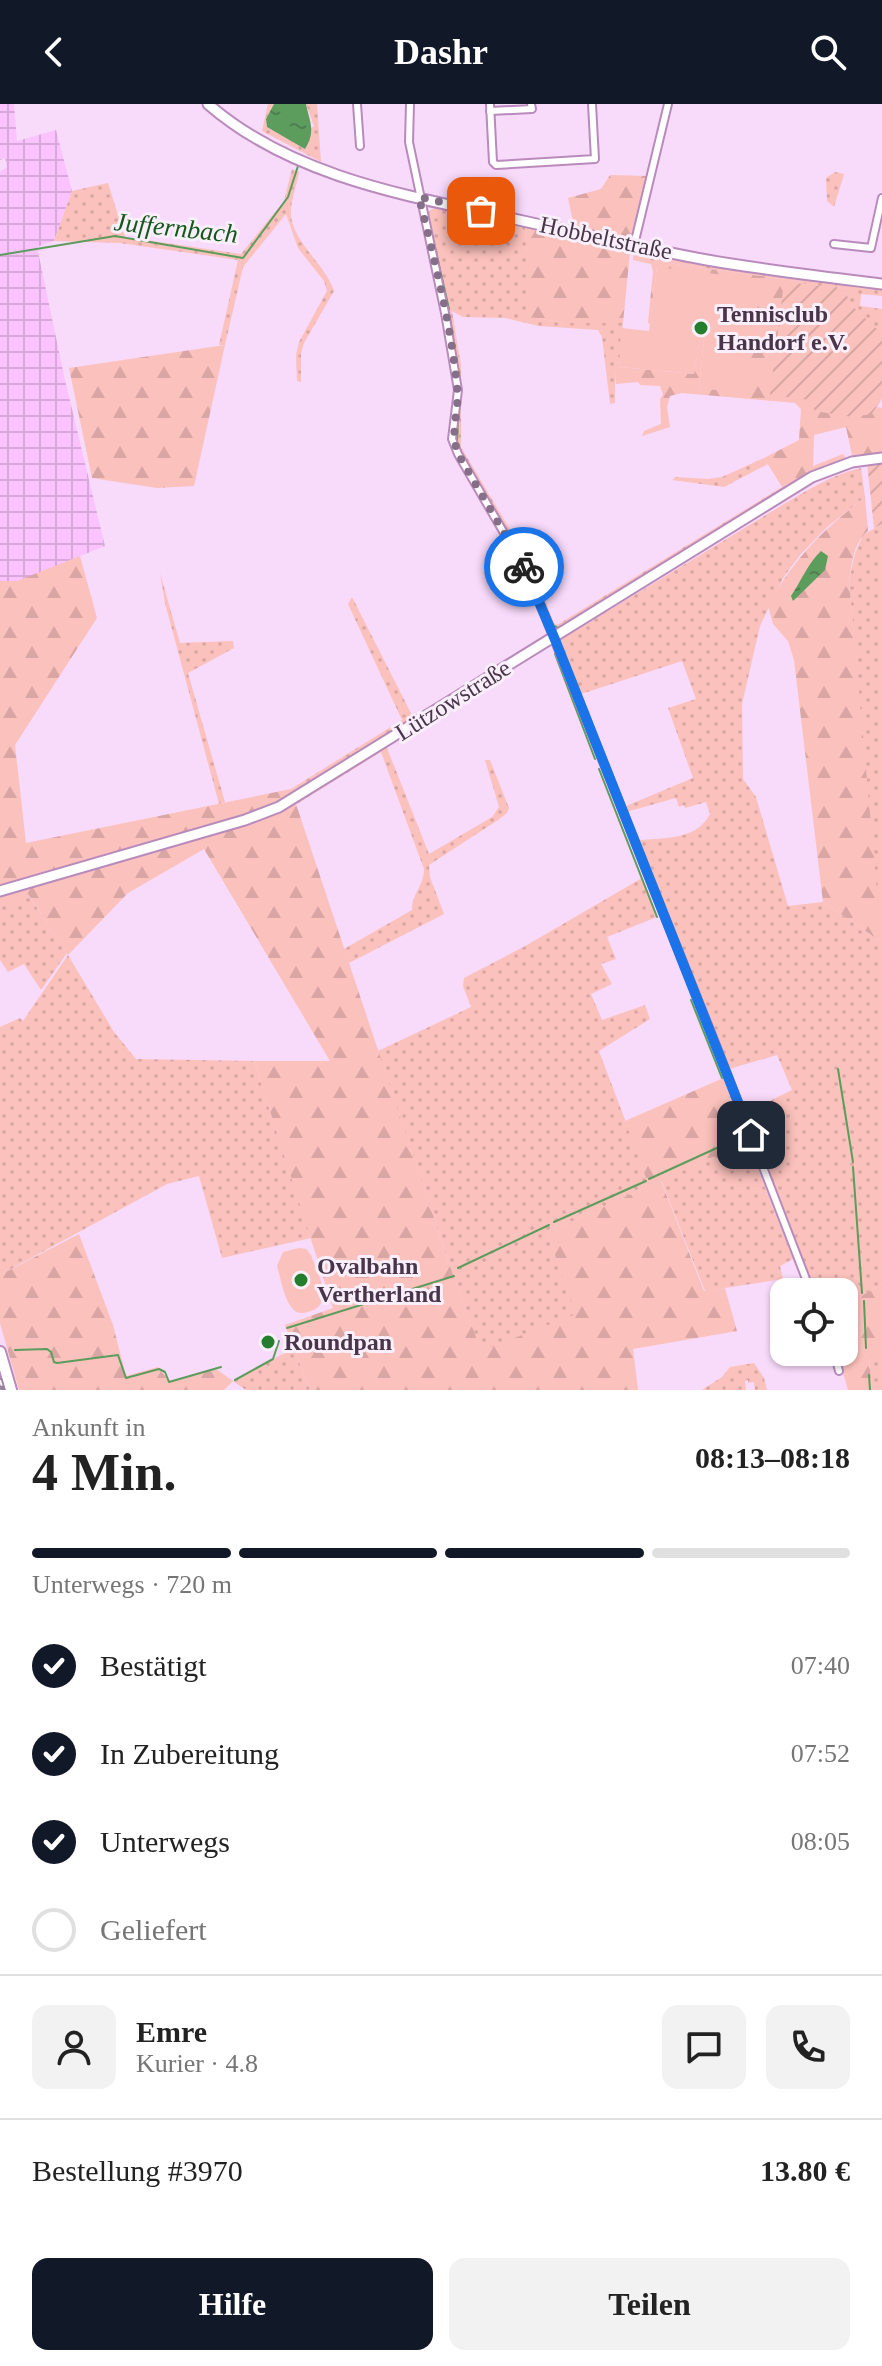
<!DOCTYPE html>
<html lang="de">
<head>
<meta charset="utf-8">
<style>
  :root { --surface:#fff; --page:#f2f2f2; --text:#222; --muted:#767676; --line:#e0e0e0; --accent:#111827 }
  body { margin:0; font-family:"Times New Roman",serif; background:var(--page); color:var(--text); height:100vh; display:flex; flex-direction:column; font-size:30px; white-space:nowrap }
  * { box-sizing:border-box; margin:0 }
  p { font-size:26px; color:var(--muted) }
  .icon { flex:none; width:44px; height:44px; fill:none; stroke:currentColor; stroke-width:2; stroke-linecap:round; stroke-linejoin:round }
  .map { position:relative; height:1286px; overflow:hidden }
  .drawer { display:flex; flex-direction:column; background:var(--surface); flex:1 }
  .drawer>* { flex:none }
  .buttons { position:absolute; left:770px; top:1174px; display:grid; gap:16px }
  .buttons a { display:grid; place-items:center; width:88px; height:88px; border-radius:16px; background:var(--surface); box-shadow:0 2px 6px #0004; font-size:40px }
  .pin { position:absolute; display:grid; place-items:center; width:68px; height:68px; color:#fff; margin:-34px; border-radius:16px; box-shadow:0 4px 12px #0006 }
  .courier { position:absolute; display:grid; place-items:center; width:80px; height:80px; margin:-40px; border:6px solid #1a73e8; border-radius:50%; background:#fff; color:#222; box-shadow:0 2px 10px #0007 }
  .summary em { font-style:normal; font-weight:800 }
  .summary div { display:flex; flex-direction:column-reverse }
  .summary { display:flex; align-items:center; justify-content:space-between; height:136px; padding:0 32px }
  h1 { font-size:52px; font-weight:800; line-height:60px }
  .bar { display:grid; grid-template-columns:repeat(4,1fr); gap:12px 8px; align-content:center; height:96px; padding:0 32px }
  .bar i { height:10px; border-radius:6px; background:var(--line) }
  .bar .on { background:var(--accent) }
  .bar p { grid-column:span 4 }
  .line { display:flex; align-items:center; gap:20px; padding:0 32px; border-top:2px solid var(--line) }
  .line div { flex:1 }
  .round { display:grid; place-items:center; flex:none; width:84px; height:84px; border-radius:16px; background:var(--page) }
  ol { padding:0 32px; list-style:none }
  li { display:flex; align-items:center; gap:24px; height:88px }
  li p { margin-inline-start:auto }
  li .icon { padding:8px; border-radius:50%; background:var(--accent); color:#fff; stroke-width:4 }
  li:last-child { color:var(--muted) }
  li i { width:44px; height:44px; border:4px solid var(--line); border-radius:50% }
  .primary-button { display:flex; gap:16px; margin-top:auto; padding:16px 32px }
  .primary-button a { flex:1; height:92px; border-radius:16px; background:var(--accent); color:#fff; font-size:32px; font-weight:800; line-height:92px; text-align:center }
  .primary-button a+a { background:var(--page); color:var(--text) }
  header { display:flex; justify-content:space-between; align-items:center; height:104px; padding:0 32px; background:var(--accent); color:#fff; font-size:36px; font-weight:800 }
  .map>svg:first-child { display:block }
</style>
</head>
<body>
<header><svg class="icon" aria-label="back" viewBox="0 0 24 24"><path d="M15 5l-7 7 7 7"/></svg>Dashr<svg class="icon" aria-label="search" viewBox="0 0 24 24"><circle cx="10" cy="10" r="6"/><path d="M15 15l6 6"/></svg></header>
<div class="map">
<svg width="882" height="1286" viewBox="0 0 882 1286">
  <defs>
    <pattern id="industrial-grid" width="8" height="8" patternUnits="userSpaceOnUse" patternTransform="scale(2)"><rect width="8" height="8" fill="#fbc3fe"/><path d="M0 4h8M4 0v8" fill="none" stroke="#d9a8db"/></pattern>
    <pattern id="grass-dots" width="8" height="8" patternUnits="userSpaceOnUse" patternTransform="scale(2)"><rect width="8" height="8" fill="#fbc1bc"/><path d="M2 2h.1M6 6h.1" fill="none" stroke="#d9a6a3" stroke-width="1.8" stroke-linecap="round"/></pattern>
    <pattern id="forest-firs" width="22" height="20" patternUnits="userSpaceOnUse" patternTransform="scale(2)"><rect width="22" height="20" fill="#fbc1bc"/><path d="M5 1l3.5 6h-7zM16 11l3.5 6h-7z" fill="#d9a6a3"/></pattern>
    <pattern id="garden-furrows" width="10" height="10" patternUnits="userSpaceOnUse" patternTransform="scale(2)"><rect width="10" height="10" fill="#fbc1bc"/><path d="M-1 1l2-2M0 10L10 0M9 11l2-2" fill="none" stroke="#d9a6a3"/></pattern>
    <pattern id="water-ripples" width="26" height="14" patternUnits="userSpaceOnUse" patternTransform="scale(2)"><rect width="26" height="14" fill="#5c9c5d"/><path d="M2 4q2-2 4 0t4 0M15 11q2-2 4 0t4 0" fill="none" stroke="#4e804f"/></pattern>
  </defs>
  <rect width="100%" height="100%" fill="#f8dafa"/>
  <path fill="url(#industrial-grid)" d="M0,0H14L17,37L56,26L72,87L54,137L37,143L65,276L105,442L17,478L0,477V68L7,63L5,54L0,56Z"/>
  <g fill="url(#grass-dots)">
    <path d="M268,0H274L266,15L267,23L294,38L314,22L306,0H317L321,58L262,27Z"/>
    <path d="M292,65L299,68C297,80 292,93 291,105C288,135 326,160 334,187L304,239L301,249V278L297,277L296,251L299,238L327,187L324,177L298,144L286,110L243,163L225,241H219L238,156L120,139L54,137L72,87L108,79L125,133L241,150L284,97Z"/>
    <path d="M835,68L844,70L834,103L827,97L826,74Z"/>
    <path d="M435,104L525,122L531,213L565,219H623L619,263L615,269V299L610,300L602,233L598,226L539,222L505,214L463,213L452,207L461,261V343L531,461L554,519L557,521L782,383L784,386L555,527L551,524L529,472L452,335L458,286L427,113L430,106Z"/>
    <path d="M634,146L715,161L882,183V192L861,190L860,202L882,205V233L851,201L844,184L806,181L803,178L633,154Z"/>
    <path d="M764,354L768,360L724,383L672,376L676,373L708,375L722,373Z"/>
    <path d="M861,364L865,393L827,423L800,451L783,474L760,522L742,600L743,675L756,693L788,802L823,798L880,837L849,476L855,450L863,431L882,420V1180L844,1202V1188H815L745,1009L792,986L777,951L729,965L639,736C664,734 697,736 710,710L706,698L685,704L684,701L679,703L676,694L626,708V702L693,674L668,604L696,595L682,557L581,590L560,536L784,400C808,386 833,370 861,364Z"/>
    <path d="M160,469L180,539L233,537L234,544L188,569L225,698L219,700L165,499Z"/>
    <path d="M352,493L416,619L385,639L429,750L492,713L499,703L485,656H490L509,704L507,709L498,716L429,761L430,773L444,810L349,859L344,845L412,806C412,790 424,781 424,765L381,648L297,700L291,685L402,616L348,500Z"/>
    <path d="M642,774L657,813L607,833L616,855L601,860L612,880L591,890L602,916L645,901L650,915L599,947L650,1082L547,1129L577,1210L481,1248L450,1162L378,947L471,903L463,882L464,874L527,841Z"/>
    <path d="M27,789L67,849L41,886L24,860L8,868L0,856V804Z"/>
    <path d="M68,851L114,928L136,955L254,957L311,1134L222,1154L199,1072L167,1080L0,1171V923L20,914L23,917Z"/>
    <path d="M747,1037L793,1155L780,1162L783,1175L705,1187L661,1076Z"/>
    <path d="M294,1244L310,1286H246L233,1277Z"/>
    <path d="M882,1246V1286H872L869,1252Z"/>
    <path d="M754,1259L764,1274L767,1286H755L754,1278L748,1279V1276L745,1277L746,1286H702L722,1273L730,1263Z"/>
  </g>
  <g fill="url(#forest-firs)">
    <path d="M610,71L647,72L631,138L623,219H565L530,213L525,122L576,132L568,94L601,85Z"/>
    <path d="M633,154L803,178L806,181L784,179L810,296L872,310L877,303L882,304V350L852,351L846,323L814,331L813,362L843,350L845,353L842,358L784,386L764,354L799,336L801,305L795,299L682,289L670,292L667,303L670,323L642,332L644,327L661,320L660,295L663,291L660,282L640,281L638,278L616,280L615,269L619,263L694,270L700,234L704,235L699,284L745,288L657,163L650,220L648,219L653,167L651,160L633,156Z"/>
    <path d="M225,241L194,382L157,384L92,374L69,264Z"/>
    <path d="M865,393L868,427C854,437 852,460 849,476L882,843L880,837L823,798L794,556L788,537L773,520L768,502C794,454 822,427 865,393Z"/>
    <path d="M80,452L97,514L15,641L26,739L291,685L450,1162L481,1247L576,1210L547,1129L649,1082L625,1017L728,972L743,1010L747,1037L661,1077L704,1187L725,1184L737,1227L633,1245L638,1286H310L285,1221L333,1204L254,957H330L204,745L128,789L68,851L28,790L0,804V477H17Z"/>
    <path d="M79,1130L113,1221L126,1272L158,1263L170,1278L216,1265L233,1277L224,1286H19L0,1219V1171Z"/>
    <path d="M882,1180V1246L869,1253L872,1286H848L837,1248H844V1202Z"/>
  </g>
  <g fill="url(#garden-furrows)">
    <path d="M784,178L844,184L851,201L880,228L882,233V295L872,310L852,313L815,307L810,296L770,291Z"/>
    <path d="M882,357V420L874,424L867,359Z"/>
  </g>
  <g fill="#fbc1bc">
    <path d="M657,163L758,175L745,289L699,284L704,235H700L694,270L619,263L621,224L649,227Z"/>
    <path d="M299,1144L306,1145L311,1151C317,1169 335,1198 311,1207C304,1209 298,1211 293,1205C284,1196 281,1175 277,1162L283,1148Z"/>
  </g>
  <g fill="url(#water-ripples)">
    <path d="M274,0H306C310,19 316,27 305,45L267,23L266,15Z"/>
    <path d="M821,447L828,452L825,466L793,497L791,492C801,477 809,458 821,447Z"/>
  </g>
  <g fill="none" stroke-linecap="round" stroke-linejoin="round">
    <g stroke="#5c9c5d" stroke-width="2">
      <path d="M433,135L449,205"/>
      <path d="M0,151L115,132L243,154L288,93L298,62"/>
      <path d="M450,214L459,274"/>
      <path d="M458,313L457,339L463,353"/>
      <path d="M466,358L528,462L553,521L558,524L562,522L599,499"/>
      <path d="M555,550L595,655"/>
      <path d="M599,665L657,813"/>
      <path d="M691,896L722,974"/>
      <path d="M838,965L853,1058"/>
      <path d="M853,1063L862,1189"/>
      <path d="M649,1075L743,1032L745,1028"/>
      <path d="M554,1118L646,1077"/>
      <path d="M458,1164L549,1121"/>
      <path d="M864,1197L866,1244"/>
      <path d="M287,1224L454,1172"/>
      <path d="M15,1246L47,1245L51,1248L54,1258L57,1259L118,1251L126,1274L159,1265L165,1268L169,1278L221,1263"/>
      <path d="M869,1271L870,1286"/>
      <path d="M235,1276L273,1255L279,1237"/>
    </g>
    <g stroke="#b98bbc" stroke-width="10">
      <g id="street">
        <path d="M357,0L360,42"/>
        <path d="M410,0L409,38L445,209L458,286L452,335L458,350L529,472L716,941L811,1188"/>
        <path d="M490,0L493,58L496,61L595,55L592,0"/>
        <path d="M490,7L532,5L531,0"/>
        <path d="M834,140L871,144L882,94"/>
        <path d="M634,141L668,0"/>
        <path d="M834,1248L839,1267"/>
      </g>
    </g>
    <g stroke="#b98bbc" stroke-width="13">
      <g id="secondary">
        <path d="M208,0C294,75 415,93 523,117C585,130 646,145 707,156C765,166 824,173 882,180"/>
        <path d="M0,787L245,716L279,703L812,373L852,358L882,354"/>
      </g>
    </g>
    <g stroke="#b98bbc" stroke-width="14">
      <path id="primary" d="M0,1248L11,1286"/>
    </g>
    <use href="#street" stroke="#fff" stroke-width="6"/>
    <use href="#secondary" stroke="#fff" stroke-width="9"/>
    <use href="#primary" stroke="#fff" stroke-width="10"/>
    <g stroke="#9b839d" stroke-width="5">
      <path id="rail" d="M0,1276L3,1286"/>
    </g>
    <use href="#rail" stroke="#f9effa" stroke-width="2" stroke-dasharray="6" stroke-linecap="butt"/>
  </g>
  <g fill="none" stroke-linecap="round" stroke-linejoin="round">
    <path stroke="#866f88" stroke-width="8" stroke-dasharray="0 14.4" d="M481,107L419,93C434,155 451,219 457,283C460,308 449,325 458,350L524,463"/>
    <path stroke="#1a73e8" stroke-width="10" d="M524,463L556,538L751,1031"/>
  </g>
  <g fill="#257e2d" stroke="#f9effa" stroke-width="3">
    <circle cx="701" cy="224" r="8"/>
    <circle cx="301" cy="1176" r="8"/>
    <circle cx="268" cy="1238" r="8"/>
  </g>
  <g text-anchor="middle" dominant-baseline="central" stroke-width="6" stroke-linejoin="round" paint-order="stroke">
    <g font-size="24" fill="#48354a" stroke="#f9effa">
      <text transform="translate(606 134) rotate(12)">Hobbeltstraße</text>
      <text transform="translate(453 596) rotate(-32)">Lützowstraße</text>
    </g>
    <g font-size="24" font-weight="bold" fill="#48354a" stroke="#f9effa" text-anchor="start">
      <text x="717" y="210">Tennisclub<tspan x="717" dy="28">Handorf e.V.</tspan></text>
      <text x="317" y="1162">Ovalbahn<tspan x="317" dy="28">Vertherland</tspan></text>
      <text x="284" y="1238">Roundpan</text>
    </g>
    <g font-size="26" font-style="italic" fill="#14581b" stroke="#f9effa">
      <text transform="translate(176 124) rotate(6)">Juffernbach</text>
    </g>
  </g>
</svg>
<div class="buttons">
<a><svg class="icon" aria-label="locate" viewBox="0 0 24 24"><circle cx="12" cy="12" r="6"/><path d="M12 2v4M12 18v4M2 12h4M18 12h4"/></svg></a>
</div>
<div class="pin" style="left:481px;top:107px;background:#ea580c"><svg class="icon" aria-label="bag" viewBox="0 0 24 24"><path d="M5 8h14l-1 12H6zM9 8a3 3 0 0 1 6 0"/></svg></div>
<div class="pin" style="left:751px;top:1031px;background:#1f2937"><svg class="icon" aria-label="home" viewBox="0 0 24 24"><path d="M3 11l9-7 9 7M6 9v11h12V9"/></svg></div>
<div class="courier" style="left:524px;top:463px"><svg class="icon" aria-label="bike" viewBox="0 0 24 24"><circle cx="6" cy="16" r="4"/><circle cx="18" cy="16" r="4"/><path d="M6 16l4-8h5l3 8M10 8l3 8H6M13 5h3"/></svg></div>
</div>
<section class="drawer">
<div class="summary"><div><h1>4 Min.</h1><p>Ankunft in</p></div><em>08:13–08:18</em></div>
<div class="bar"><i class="on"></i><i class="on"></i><i class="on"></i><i></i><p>Unterwegs · 720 m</p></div>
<ol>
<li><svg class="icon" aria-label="check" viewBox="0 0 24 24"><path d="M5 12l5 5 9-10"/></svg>Bestätigt<p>07:40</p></li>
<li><svg class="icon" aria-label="check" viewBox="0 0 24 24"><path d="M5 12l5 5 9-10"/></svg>In Zubereitung<p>07:52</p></li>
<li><svg class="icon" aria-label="check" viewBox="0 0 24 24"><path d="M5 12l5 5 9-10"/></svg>Unterwegs<p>08:05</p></li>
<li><i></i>Geliefert</li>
</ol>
<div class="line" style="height:144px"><a class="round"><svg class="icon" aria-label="person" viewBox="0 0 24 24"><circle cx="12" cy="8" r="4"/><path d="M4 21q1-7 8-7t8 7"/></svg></a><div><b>Emre</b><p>Kurier · 4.8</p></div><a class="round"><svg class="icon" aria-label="chat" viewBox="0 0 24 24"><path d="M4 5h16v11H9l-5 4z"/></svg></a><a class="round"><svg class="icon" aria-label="phone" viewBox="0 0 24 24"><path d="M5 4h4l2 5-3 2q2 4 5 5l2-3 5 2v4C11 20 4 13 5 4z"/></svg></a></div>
<div class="line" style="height:104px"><div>Bestellung #3970</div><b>13.80 €</b></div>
<div class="primary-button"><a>Hilfe</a><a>Teilen</a></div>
</section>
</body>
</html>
